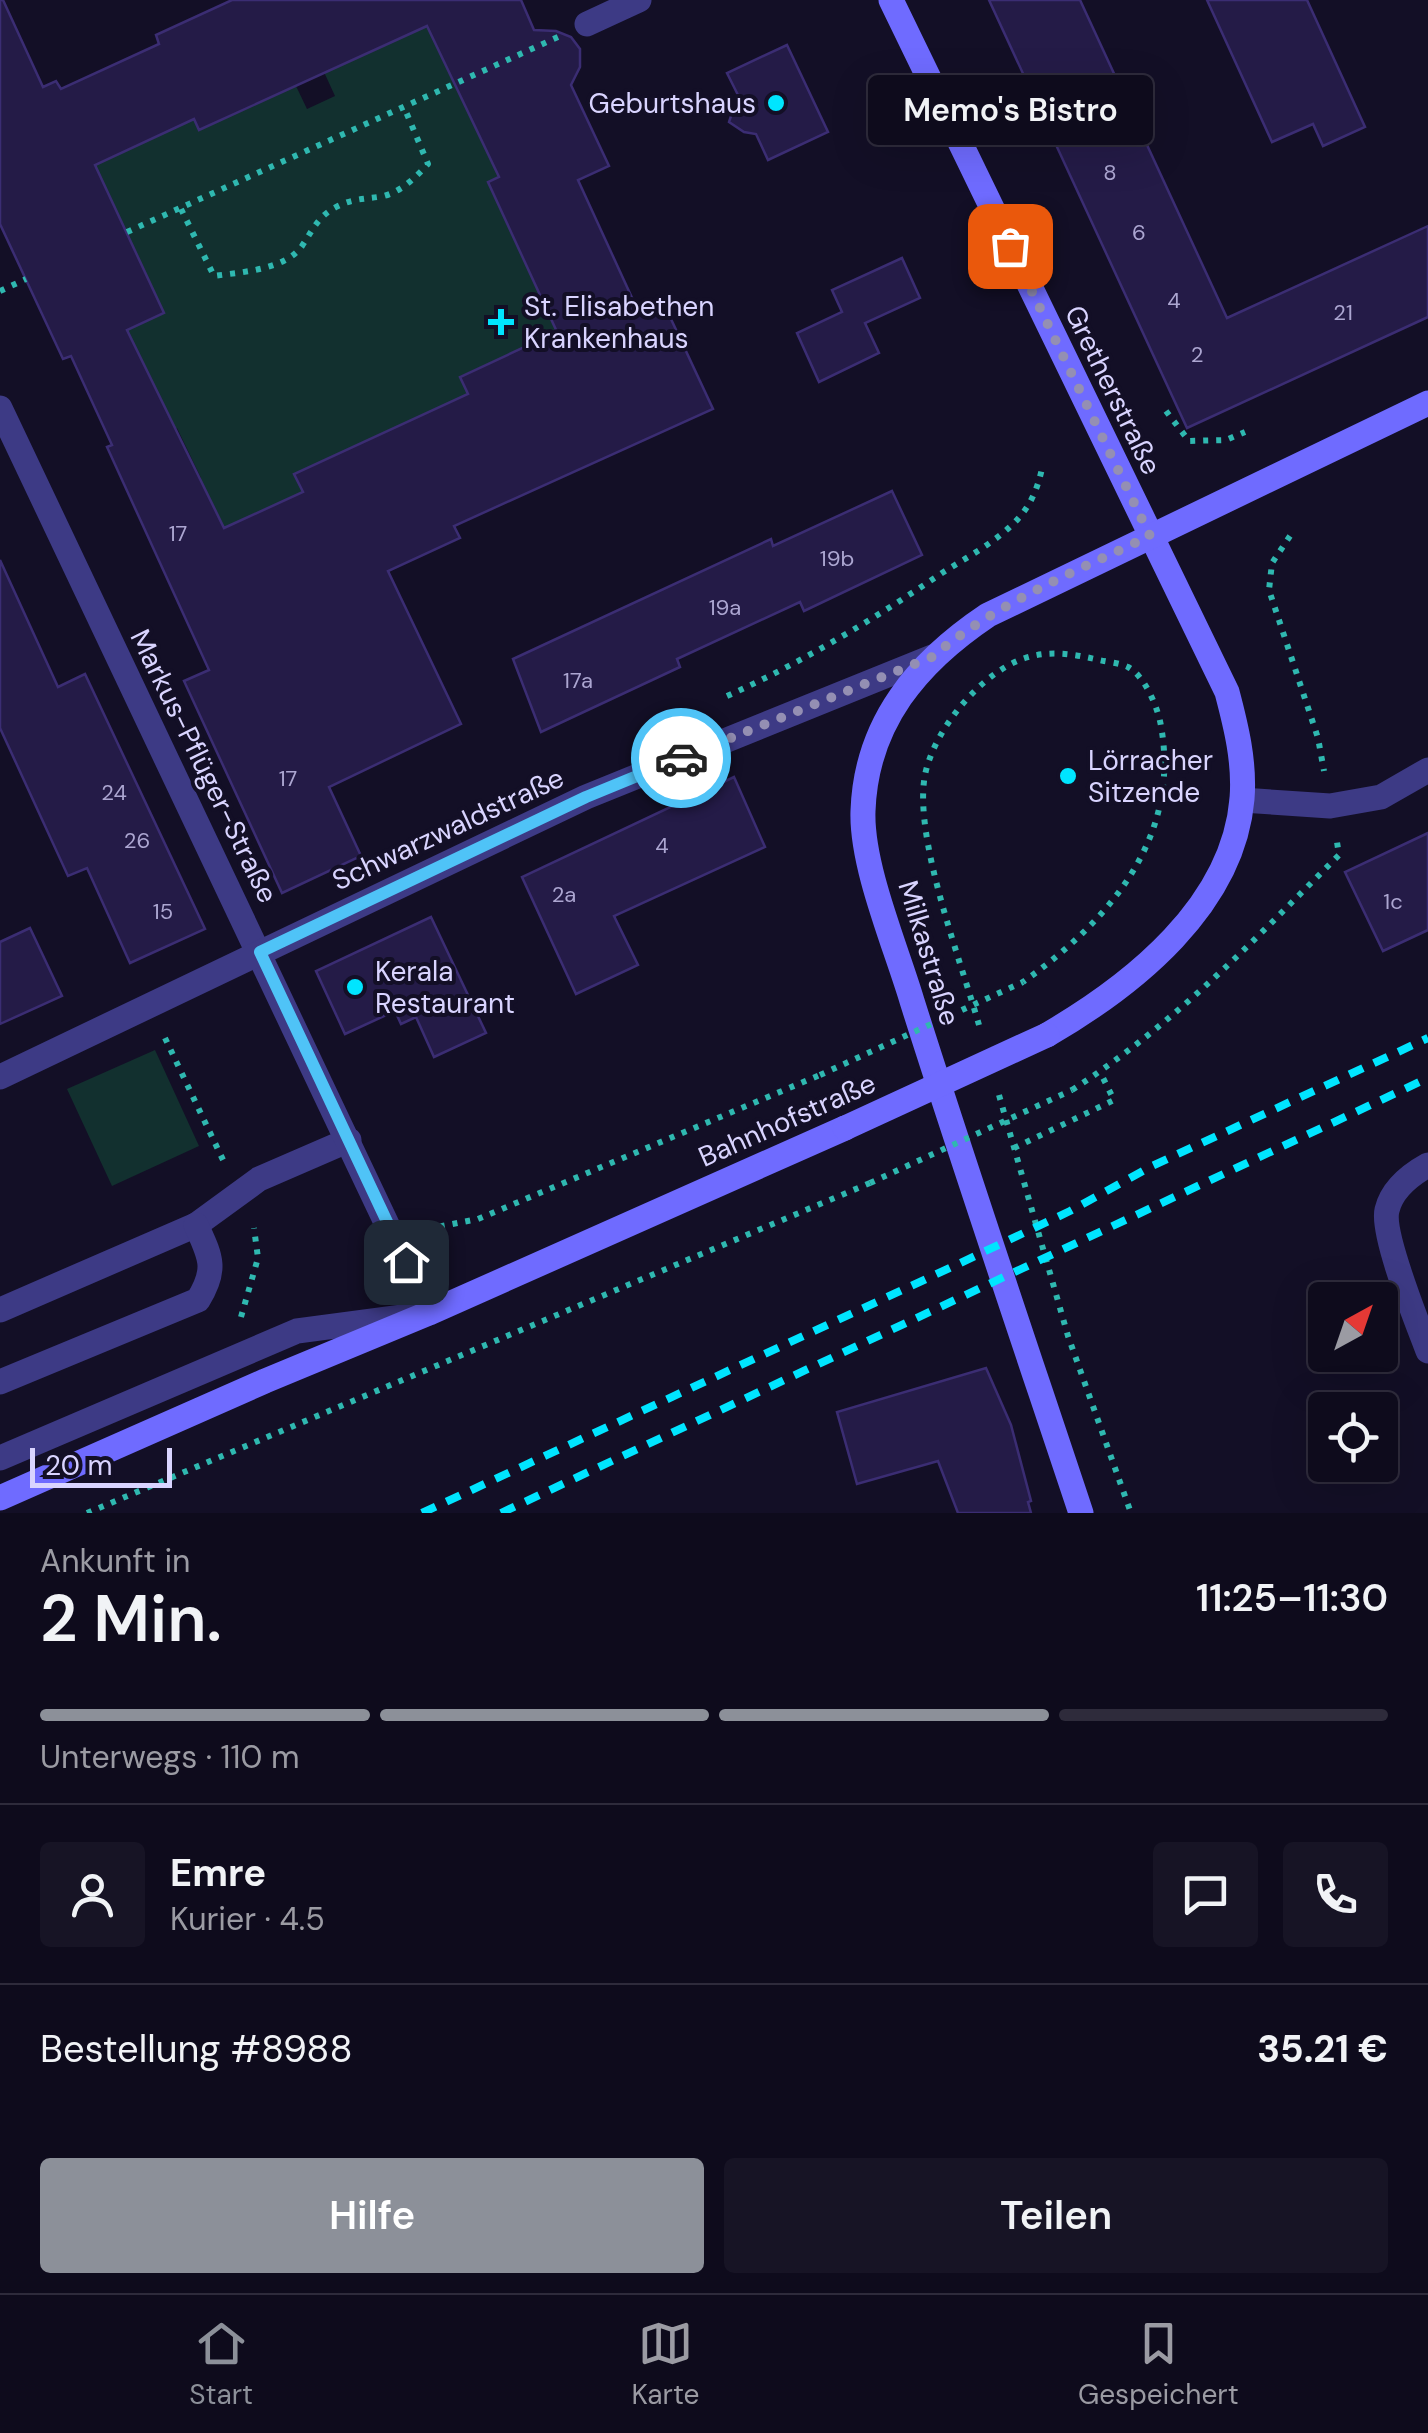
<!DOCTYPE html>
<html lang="de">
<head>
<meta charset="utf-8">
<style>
  :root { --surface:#0e0b1c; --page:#171425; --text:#f1f3f6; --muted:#9b9ba3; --line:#2e2b3b; --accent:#8c9099 }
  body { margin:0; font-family:"DM Sans",sans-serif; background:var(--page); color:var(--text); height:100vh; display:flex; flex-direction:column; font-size:38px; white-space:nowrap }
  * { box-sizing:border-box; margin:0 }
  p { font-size:32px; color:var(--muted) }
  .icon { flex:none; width:55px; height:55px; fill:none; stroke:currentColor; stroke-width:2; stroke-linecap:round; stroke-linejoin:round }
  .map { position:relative; height:1513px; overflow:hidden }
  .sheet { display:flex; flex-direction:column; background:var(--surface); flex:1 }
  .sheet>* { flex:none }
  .needle { width:65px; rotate:40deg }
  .controls { position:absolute; left:1308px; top:1282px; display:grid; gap:20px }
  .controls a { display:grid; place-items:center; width:90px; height:90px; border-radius:10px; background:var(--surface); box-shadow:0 10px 40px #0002,0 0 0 2px var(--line); font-size:50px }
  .scale { position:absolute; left:30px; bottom:25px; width:142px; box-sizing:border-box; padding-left:10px; border:5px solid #d9d4ff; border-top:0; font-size:28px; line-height:35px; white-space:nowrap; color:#d9d4ff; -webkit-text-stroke:8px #130f26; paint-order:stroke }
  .pin { position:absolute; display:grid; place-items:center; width:85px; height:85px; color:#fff; margin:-42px; border-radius:20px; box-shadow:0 5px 15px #0006 }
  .courier { position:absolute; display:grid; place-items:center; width:100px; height:100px; margin:-50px; border:8px solid #4fc3f7; border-radius:50%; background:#fff; color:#222; box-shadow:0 2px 12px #0007 }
  .bubble { position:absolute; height:70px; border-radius:10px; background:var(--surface); box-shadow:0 10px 40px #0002,0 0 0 2px var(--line); font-size:32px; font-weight:600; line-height:70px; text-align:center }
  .headline em { font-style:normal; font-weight:600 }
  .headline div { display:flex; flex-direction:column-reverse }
  .headline { display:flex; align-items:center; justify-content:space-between; height:170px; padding:0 40px }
  h1 { font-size:65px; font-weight:600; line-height:75px }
  .bar { display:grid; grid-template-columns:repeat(4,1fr); gap:15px 10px; align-content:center; height:120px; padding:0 40px }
  .bar i { height:12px; border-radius:8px; background:var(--line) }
  .bar .on { background:var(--accent) }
  .bar p { grid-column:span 4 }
  .line { display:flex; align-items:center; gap:25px; padding:0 40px; border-top:2px solid var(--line) }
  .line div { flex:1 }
  .round { display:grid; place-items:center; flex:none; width:105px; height:105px; border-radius:10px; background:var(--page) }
  .button { display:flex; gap:20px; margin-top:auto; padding:20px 40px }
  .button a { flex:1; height:115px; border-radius:10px; background:var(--accent); color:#fff; font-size:40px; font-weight:600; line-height:115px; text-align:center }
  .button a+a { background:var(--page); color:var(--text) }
  .tabs { display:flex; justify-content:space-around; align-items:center; height:140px; border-top:2px solid var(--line); background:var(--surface); font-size:28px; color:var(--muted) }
  .tabs a { display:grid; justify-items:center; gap:5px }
  .tabs .on { color:var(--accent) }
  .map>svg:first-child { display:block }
</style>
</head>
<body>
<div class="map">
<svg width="1428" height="1513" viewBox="0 0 1428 1513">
  <rect width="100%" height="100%" fill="#130f26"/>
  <g fill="#12302f">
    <path d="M424,20L499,177L488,182L564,348L500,358L460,376L471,402L442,406L295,473L303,492L213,533L177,490L201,478L177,428L161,435L150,379L127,330L164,313L95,165L194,119L200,130L296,86L307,109L335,96L324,72Z"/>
    <path d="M155,1050L199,1146L112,1186L67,1089Z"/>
  </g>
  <g fill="#241b47" stroke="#3b2d73" stroke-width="2.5" fill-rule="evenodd">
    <path d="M0,0H3L43,87L56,81L61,89L159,44L156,35L232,0H521L534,30L556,31L571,37L580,49V67L571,85L609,166L578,180L639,313L663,302L713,409L454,526L460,538L388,571L461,724L329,787L361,856L282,893L184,681L209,670L107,447L112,445L71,356L63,359L0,224ZM427,26L499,177L488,182L557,332L460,377L468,394L294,474L303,492L224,528L127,330L164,313L95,165L194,119L199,130Z"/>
    <path d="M989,0H1080L1227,318L1428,226V317L1187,428Z"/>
    <path d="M1207,0H1307L1365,127L1323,146L1313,124L1272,142Z"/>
    <path d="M787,45L828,132L768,160L756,134L744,132L729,122L738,95L727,73Z"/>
    <path d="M902,258L920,298L865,323L879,353L819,382L797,333L842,312L832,290Z"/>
    <path d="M892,491L922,555L804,611L800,602L677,659L680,667L541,732L513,659L771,539L773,546Z"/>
    <path d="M0,560L58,687L85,674L205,929L130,963L87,868L68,876L0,728Z"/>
    <path d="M734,777L765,847L614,916L638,965L576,994L522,877Z"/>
    <path d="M1428,833V930L1383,951L1345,872Z"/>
    <path d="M431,917L486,1033L434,1057L416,1017L401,1024L395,1011L345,1034L316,971Z"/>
    <path d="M30,928L62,996L0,1024V942Z"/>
    <path d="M986,1368L1011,1425L1031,1501L1028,1502L1031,1513H958L938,1461L857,1484L837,1412Z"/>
  </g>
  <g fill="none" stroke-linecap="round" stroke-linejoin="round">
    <g stroke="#2fb8b0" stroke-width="6" stroke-dasharray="5 8" stroke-linecap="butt">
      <path d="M181,209L214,276C241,272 285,270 302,246C314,228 318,216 338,206C354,198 368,199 384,196C402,191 416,177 428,164L404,107"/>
      <path d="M127,232L558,37"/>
      <path d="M0,291L26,279"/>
      <path d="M1166,411L1189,441L1226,440L1245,432"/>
      <path d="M1290,536L1272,563L1269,590L1318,738L1324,771"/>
      <path d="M727,696C803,662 874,619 942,573C966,558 992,544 1012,525C1031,507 1038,488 1043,464"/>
      <path d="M979,1025C961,961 913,837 925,775C934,730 980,673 1025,658C1050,650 1074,654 1099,660C1108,662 1120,663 1128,667C1145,676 1158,708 1161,726C1181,838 1109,921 1023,982"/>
      <path d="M165,1038L224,1162"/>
      <path d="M1072,1090C1177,1022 1252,942 1339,855L1337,842"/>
      <path d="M999,1095L1068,1336L1131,1513"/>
      <path d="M1014,1148L1114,1100L1100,1072"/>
      <path d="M427,1229L478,1219L820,1075"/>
      <path d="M241,1317L258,1258L254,1228"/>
      <path d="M87,1513L870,1183"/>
    </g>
    <g stroke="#3d3a85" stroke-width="25">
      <path d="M587,24L639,0"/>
      <path d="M1242,800L1330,806L1381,797L1428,770"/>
      <path d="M1428,1165C1410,1175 1392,1189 1387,1210C1381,1234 1418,1324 1428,1351"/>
      <path d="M0,1310L196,1225L259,1179L349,1140"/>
      <path d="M0,1382L198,1300C218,1268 210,1256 196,1225"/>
      <path d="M0,1458L297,1331L410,1316"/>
    </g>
    <g stroke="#3d3a85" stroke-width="25">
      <path d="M0,408L429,1313"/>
      <path d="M0,1077L586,797L932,657"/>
    </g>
    <g stroke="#6f6bff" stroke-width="25">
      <path d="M891,0L1227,692C1236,726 1245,762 1242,799C1233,906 1133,985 1047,1035"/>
      <path d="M0,1498L265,1381L429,1313L845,1128"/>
      <path d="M1081,1513C1024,1342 966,1172 912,1001C896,947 861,866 863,811C866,722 918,662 988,615L1428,403"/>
    </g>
    <g stroke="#00e5ff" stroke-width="8" stroke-dasharray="15 12" stroke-linecap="butt">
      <path d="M422,1513L954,1266L1070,1211L1152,1166L1428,1038"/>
      <path d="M501,1513L1428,1078"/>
    </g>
    <g stroke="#2fb8b0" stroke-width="6" stroke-dasharray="5 8" stroke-linecap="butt">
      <path d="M820,1075L1023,982"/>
      <path d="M870,1183L1072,1090"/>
    </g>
    <path stroke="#6f6bff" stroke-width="25" d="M845,1128L1047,1035"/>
  </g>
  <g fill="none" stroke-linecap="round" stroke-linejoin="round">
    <path stroke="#948fb3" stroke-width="10" stroke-dasharray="0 18" d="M681,758L932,657C997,603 1074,572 1150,536L1010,246"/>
    <path stroke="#4fc3f7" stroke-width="12" d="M406,1262L260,952L586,797L681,758"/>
  </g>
  <g fill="#00e5ff" stroke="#130f26" stroke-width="4">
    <circle cx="776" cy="103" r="10"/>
    <path d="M496 307h10v10h10v10h-10v10h-10v-10h-10v-10h10z"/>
    <circle cx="1068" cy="776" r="10"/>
    <circle cx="355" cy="987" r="10"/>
  </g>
  <g text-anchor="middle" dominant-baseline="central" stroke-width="8" stroke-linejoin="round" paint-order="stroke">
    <g font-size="22" fill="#aca6d1">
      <text x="1110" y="172">8</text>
      <text x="1139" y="232">6</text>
      <text x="1174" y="300">4</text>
      <text x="1343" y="312">21</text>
      <text x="1197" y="354">2</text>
      <text x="178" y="533">17</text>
      <text x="837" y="558">19b</text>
      <text x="725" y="607">19a</text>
      <text x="578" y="680">17a</text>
      <text x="288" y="778">17</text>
      <text x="114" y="792">24</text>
      <text x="137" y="840">26</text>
      <text x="662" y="845">4</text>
      <text x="564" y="894">2a</text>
      <text x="1393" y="901">1c</text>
      <text x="163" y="911">15</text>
    </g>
    <g font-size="28" fill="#d9d4ff" stroke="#130f26" text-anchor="start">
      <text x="756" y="103" text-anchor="end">Geburtshaus</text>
      <text x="524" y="306">St. Elisabethen<tspan x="524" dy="32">Krankenhaus</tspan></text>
      <text x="1088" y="760">Lörracher<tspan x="1088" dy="32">Sitzende</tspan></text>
      <text x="375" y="971">Kerala<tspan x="375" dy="32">Restaurant</tspan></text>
    </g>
    <g font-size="28" fill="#d9d4ff" stroke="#130f26">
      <text transform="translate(1113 390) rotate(64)">Gretherstraße</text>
      <text transform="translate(204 766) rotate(64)">Markus-Pflüger-Straße</text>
      <text transform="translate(448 829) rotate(-25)">Schwarzwaldstraße</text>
      <text transform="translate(929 953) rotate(73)">Milkastraße</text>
      <text transform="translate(787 1120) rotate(-24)">Bahnhofstraße</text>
    </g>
  </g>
</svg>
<div class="controls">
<a><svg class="needle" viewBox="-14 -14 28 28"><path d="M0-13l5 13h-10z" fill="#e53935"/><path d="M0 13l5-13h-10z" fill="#9b9ba3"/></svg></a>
<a><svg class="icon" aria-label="locate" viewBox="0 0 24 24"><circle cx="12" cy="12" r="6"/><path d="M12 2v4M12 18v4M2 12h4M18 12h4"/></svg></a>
</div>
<div class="scale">20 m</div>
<div class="pin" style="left:1010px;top:246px;background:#ea580c"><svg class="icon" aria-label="bag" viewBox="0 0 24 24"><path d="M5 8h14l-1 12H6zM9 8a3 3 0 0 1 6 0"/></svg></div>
<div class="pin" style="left:406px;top:1262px;background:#1f2937"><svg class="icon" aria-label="home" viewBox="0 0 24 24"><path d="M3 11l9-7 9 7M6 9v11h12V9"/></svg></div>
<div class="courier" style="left:681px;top:758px"><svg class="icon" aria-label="car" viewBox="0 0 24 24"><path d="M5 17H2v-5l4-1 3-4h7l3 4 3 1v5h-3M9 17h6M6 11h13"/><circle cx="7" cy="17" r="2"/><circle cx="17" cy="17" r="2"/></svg></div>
<div class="bubble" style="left:868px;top:75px;width:285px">Memo's Bistro</div>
</div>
<section class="sheet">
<div class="headline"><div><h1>2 Min.</h1><p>Ankunft in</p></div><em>11:25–11:30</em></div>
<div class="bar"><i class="on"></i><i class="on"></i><i class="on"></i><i></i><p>Unterwegs · 110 m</p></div>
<div class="line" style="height:180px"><a class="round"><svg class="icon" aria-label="person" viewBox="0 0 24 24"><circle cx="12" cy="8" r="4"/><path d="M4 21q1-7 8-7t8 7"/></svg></a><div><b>Emre</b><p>Kurier · 4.5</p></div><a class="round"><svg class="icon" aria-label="chat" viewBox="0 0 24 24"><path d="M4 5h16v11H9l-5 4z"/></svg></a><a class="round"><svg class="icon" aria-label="phone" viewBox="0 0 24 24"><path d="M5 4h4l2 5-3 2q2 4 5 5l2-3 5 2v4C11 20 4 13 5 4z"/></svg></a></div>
<div class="line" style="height:130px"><div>Bestellung #8988</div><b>35.21 €</b></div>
<div class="button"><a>Hilfe</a><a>Teilen</a></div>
</section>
<nav class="tabs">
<a class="on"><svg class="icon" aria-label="home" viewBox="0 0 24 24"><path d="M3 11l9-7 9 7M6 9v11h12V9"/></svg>Start</a>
<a><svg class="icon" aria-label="map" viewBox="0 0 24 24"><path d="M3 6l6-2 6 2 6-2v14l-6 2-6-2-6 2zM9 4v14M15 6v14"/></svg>Karte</a>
<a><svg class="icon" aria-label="saved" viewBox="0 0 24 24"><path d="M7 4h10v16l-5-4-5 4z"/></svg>Gespeichert</a>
</nav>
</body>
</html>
